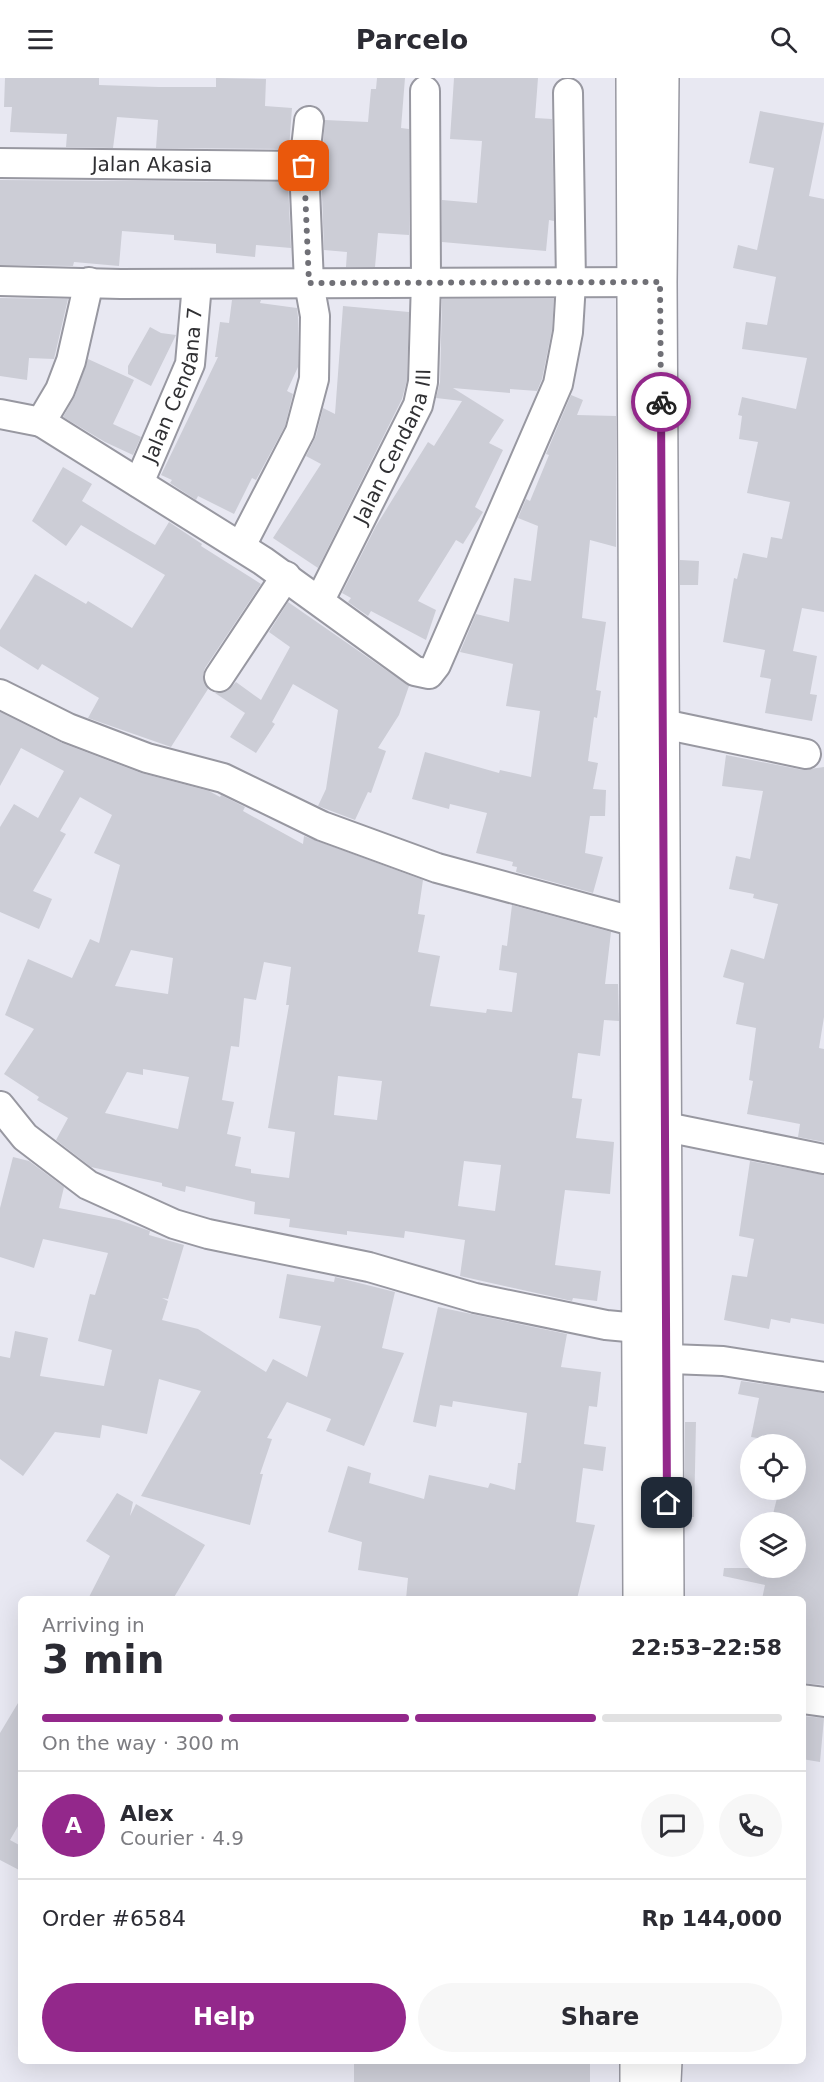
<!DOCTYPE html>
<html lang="en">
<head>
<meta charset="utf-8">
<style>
  :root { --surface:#fff; --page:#f7f7f7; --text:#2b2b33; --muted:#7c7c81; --line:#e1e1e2; --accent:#93288b }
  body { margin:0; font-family:"DejaVu Sans",sans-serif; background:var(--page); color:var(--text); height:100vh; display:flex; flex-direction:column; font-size:22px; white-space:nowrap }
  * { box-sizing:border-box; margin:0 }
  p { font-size:20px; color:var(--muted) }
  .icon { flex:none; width:33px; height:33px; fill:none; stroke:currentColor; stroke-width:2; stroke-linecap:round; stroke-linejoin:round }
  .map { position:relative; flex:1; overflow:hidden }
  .details { position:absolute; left:18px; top:1518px; width:788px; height:468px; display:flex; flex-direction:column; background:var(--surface); border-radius:9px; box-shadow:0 6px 24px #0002 }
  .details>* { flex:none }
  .fabs { position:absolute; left:740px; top:1356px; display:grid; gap:12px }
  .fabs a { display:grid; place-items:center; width:66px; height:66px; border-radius:50%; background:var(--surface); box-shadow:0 6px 24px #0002; font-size:30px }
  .pin { position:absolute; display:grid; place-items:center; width:51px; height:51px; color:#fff; margin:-26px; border-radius:12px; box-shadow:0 3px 9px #0006 }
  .courier { position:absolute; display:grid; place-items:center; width:60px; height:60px; margin:-30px; border:4px solid #93288b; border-radius:50%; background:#fff; color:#222; box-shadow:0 2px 8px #0007 }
  .overview em { font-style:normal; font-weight:600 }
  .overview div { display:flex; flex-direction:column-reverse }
  .overview { display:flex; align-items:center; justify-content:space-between; height:102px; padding:0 24px }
  h1 { font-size:39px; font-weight:600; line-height:45px }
  .bar { display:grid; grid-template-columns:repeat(4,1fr); gap:9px 6px; align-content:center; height:72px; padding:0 24px }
  .bar i { height:8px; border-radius:4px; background:var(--line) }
  .bar .active { background:var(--accent) }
  .bar p { grid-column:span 4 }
  .line { display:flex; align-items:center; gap:15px; padding:0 24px; border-top:2px solid var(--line) }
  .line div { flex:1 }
  .round { display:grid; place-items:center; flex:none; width:63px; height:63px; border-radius:32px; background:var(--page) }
  .button { display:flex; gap:12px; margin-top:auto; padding:12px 24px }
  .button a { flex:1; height:69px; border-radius:36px; background:var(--accent); color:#fff; font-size:24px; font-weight:600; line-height:69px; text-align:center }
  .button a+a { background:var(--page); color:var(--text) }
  header { display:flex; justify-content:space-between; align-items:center; height:78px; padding:0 24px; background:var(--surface); font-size:27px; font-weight:600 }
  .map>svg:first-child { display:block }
</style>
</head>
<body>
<header><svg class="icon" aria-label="menu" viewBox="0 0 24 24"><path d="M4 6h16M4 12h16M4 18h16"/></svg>Parcelo<svg class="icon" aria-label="search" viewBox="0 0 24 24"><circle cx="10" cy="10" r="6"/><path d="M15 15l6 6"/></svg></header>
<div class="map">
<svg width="824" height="2004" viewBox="0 0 824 2004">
  <rect width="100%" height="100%" fill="#e8e8f2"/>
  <g fill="#cccdd6" fill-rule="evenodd">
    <path d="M5,0H99V7L159,9H216V0L266,1L265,28L292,30L289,71L156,70L158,42L117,39L113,70L66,69L67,56L10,54L12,29H4Z"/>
    <path d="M377,0H405L401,50L409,51V157L378,155L375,189H346L347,174L324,172L321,89L325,42L368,44L371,11H376Z"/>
    <path d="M454,0H538L535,40L552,41L554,143L549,142L546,173L442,164V122L477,125L482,63L450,61Z"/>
    <path d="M760,33L824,45L809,118L824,121V534L802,530L793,573L817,578L810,616L817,617L812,643L765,635L771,601L760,599L765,572L723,564L734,500L737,501L743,475L767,480L771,459L782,461L790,424L747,415L758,364L739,361L742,338L738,337L742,319L796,331L807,280L742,271L746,244L767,247L776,199L733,190L738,167L757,172L774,90L749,85Z"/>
    <path d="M0,102L288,104L291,170L256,167L255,179L216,175V166L174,162V157L122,153L119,188L74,184L73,188L0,187Z"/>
    <path d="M0,220L68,221L54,281L29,280L27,302L0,298Z"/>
    <path d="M442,221H554L552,252L542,301L537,313L510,311V315L453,310L504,342L489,365L503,372L475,429L483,434L463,466L456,462L418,523L436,532L426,562L371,533L368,538L348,524L351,520L342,515L376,448L428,364L434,368L462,323L436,320L440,304Z"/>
    <path d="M232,222H261L260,225L297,230L298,239V289L287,313L293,316L285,348L256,402L252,400L234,436L198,418L196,422L170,405L172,402L161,397L218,279H215L220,244L229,245Z"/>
    <path d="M343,228L409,234L407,302L402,321L318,490L273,460L321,386L306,378L316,358L323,330L335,336Z"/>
    <path d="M150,249L161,255L176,257L151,308L128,296V288Z"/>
    <path d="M88,281L134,302L113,346L141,359L133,377L105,364L63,339L75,318Z"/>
    <path d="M571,317L583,322L577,337L616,338V469L590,462L582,540L606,544L596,612L601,613L597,640L594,639L588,683L598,685L593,711L606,712L605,738H590L585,775L603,779L593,815L516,794L517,789L512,788L513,784L476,775L487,735L450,726L449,731L412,721L425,674L499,695L500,692L531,699L540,633L506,628L513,586L460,574L476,536L509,544L514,500L531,503L538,448L518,440L526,421L530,423L549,377L546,376Z"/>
    <path d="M63,389L92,406L82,423L129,452L155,467L169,444L202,466L201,468L261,506L205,590L203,599L208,611L171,669L88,640L99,620L42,586L38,592L0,568V552L35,496L86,526L88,523L132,550L165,497L81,447L66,468L32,443Z"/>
    <path d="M680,482L699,483L698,507H680Z"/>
    <path d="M288,524L409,608L399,637L378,670L386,673L371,715L368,714L355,742L318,728L326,711L338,632L293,606L272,644L275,646L256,675L230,659L245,635L215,615L227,613L236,604L261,622L290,569L269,554Z"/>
    <path d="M0,634L62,665L141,695L209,713L220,719L221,717L245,729L243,733L303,766L304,758L423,802L418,836L425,837L418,874L440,878L430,928L486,935L487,931L512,934L517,895L499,892L502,867L507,868L512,827L611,854L605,906H618L619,943L604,942L600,978L578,975L572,1020L582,1021L576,1060L614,1064L610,1116L565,1112L555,1187L601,1193L597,1223L573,1220L572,1223L460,1198L465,1162L405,1153L404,1160L347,1153V1157L289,1149L290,1141L254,1136L255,1124L186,1108L185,1114L162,1108V1105L91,1089L56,1062L68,1040L37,1022L39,1019L4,996L34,951L5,937L28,881L72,900L90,861L99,865L120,787L94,775L112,737L80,719L60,753L66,756L33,813L52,821L39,851L0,834V749L14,726L38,740L64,693L21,670L0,708ZM131,872L173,880L168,916L115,908ZM264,884L291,889L286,927H289L268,1050L295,1054L289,1100L251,1095V1091L235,1088L241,1059L227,1056L234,1024L222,1022L231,968L239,969L244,920L256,922ZM143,991L189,999L178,1051L105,1035L127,994L143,997ZM338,998L382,1003L377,1042L334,1037ZM464,1083L501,1087L495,1133L458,1128Z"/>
    <path d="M726,677L803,692L824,689V939L819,970L824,971V1064L798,1059L800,1046L747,1036L753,1003L749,1002L756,950L736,946L744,905L723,899L731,871L764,881L778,826L753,820L754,816L729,811L736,778L750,781L763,713L722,708Z"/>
    <path d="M13,1079L29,1083L64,1109L59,1130L119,1142L150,1153L149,1157L184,1167L168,1221L162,1220L168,1223L162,1242L198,1251L266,1294L273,1281L307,1299L321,1248L279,1240L287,1196L334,1204L335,1199L395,1214L382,1270L404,1275L364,1368L326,1353L331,1341L287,1324L267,1360L272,1361L260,1396H263L250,1447L141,1418L201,1313L159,1301L147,1356L102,1347L100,1360L55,1354L23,1398L0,1381V1278L10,1280L15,1253L48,1260L40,1298L104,1308L112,1272L78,1263L90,1216L95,1217L108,1175L43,1161L34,1190L0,1179V1130Z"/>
    <path d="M750,1083L824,1097V1246L791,1240L790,1245L771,1241L769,1251L724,1242L732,1197L747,1199L754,1161L739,1158Z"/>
    <path d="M438,1229L567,1256L561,1289L601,1294L597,1329L589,1328L584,1366L606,1369L603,1393L583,1390L576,1444L595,1447L577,1521H406L408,1500L358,1492L362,1464L328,1454L348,1388L371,1395L369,1405L424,1421L429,1397L488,1410L490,1405L515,1412L518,1385H521L527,1335L453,1323L452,1329L440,1327L436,1349L413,1344Z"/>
    <path d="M741,1303L824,1315V1607L802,1605V1521H762L765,1507L723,1498L724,1490H795V1444H771L779,1412H795V1386L799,1370L795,1366L751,1359L759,1320L738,1316Z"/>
    <path d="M685,1344H696L694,1439H685Z"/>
    <path d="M117,1415L133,1424L130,1438L136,1426L205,1467L173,1521H88L110,1478L86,1463Z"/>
    <path d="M21,1620V1743L10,1762L21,1768V1793L0,1782V1655Z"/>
    <path d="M802,1638L824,1640L820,1684L802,1681Z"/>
    <rect x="354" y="1983" width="236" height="21"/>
  </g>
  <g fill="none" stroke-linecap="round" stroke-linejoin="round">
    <g stroke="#9898a1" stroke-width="32">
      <g id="street">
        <path id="s1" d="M0,85L304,88"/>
        <path d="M0,203L121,206L655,204"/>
        <path d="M0,336L41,344L60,312L71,283L89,204"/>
        <path d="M41,344L263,483L415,593L429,596L436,587L558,306L568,254L571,205L568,15"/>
        <path id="s2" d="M139,405L190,286L197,206"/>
        <path d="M241,468L300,354L314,301L315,238L309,205L304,88L309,43"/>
        <path id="s3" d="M320,522L418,327L423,304L426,203L425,13"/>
        <path d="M219,599L286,498"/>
        <path d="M0,616L68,650L147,680L223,700L322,748L437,790L636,844L658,845"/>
        <path d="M663,646L806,676"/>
        <path d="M0,1028L25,1059L88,1107L174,1146L208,1156L369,1189L475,1220L606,1247L638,1250"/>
        <path d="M666,1049L824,1081"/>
        <path d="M644,1280L723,1283L824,1299"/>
        <path d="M802,1621L824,1624"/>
      </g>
    </g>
    <g stroke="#9898a1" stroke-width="36">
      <g id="secondary">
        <path d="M633,0L640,1521"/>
        <path d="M662,0L660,204L667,1521"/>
        <path d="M637,2004V1983"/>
        <path d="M664,2004L665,1983"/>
      </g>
    </g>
    <use href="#street" stroke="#fff" stroke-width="28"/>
    <use href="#secondary" stroke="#fff" stroke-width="33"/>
  </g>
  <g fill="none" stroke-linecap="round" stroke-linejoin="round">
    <path stroke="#707076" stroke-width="6" stroke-dasharray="0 10.8" d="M304,88L309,205L660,204L661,324"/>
    <path stroke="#93288b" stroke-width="8" d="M661,324L667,1425"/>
  </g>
  <g text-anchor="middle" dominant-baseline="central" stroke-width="4.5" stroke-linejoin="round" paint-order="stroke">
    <g font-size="20" fill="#303033" stroke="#e8e8f2">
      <text stroke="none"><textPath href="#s1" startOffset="152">Jalan Akasia</textPath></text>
      <text stroke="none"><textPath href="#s2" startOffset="105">Jalan Cendana 7</textPath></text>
      <text stroke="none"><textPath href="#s3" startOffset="171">Jalan Cendana III</textPath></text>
    </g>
  </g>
</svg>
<div class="fabs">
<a><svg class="icon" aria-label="locate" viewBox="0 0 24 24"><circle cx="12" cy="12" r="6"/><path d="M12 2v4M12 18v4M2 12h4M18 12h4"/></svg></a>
<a><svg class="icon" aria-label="layers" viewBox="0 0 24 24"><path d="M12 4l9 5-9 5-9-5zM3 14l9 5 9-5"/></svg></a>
</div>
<div class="pin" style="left:304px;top:88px;background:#ea580c"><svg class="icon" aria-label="bag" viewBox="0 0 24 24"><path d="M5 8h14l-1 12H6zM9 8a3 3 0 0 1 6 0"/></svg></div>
<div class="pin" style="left:667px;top:1425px;background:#1f2937"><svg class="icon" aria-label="home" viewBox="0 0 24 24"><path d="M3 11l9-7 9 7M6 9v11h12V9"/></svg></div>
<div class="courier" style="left:661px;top:324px"><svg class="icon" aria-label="bike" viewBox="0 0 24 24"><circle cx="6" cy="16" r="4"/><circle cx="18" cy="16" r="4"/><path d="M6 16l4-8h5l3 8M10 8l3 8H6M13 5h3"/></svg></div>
<section class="details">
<div class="overview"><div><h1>3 min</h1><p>Arriving in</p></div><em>22:53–22:58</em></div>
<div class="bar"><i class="active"></i><i class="active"></i><i class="active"></i><i></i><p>On the way · 300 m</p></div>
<div class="line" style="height:108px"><b class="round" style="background:var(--accent);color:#fff">A</b><div><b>Alex</b><p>Courier · 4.9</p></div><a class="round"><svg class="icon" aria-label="chat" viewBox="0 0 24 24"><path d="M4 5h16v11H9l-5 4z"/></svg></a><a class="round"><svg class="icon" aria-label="phone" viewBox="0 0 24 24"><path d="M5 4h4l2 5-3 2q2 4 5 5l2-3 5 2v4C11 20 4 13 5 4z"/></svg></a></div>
<div class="line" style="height:78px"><div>Order #6584</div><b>Rp 144,000</b></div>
<div class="button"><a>Help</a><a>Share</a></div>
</section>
</div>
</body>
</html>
